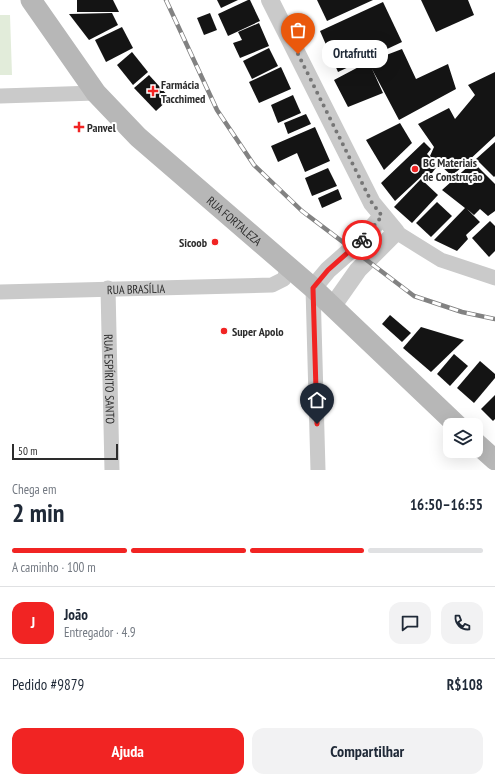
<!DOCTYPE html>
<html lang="pt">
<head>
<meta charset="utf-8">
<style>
  :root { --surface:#fff; --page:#f2f2f3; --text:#1f2937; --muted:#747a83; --line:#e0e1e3; --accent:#f12423 }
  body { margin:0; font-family:"PT Sans Narrow",sans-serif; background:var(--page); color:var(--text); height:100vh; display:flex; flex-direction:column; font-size:15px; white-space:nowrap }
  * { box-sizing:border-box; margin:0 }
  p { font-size:13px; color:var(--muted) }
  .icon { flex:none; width:22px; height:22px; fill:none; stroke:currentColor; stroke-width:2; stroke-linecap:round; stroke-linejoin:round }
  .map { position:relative; height:470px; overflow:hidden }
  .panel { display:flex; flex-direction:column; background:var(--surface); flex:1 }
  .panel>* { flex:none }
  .buttons { position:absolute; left:443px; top:418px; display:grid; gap:8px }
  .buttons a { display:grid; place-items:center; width:40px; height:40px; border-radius:8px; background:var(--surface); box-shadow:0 4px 16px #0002; font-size:20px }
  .scale { position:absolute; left:12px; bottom:10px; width:106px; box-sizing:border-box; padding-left:4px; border:2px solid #2d2d2d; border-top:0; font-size:11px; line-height:14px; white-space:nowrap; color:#2d2d2d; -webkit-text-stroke:3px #fff; paint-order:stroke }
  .pin { position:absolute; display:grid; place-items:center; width:34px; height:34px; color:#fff; margin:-41px -17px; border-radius:50% 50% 50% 0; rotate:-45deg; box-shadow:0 0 4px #0007 }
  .pin .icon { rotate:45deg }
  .courier { position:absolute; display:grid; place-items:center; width:40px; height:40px; margin:-20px; border:3px solid #f12423; border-radius:50%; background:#fff; color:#222; box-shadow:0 1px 5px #0007 }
  .bubble { position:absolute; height:28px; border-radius:12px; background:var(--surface); box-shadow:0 4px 16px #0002; font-size:13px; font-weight:700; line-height:28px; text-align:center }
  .summary em { font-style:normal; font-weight:700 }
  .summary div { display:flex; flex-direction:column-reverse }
  .summary { display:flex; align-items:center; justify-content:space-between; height:68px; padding:0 12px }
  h1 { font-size:26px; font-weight:700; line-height:30px }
  .bar { display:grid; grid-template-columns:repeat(4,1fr); gap:6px 4px; align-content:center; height:48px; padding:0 12px }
  .bar i { height:5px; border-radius:3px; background:var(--line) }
  .bar .selected { background:var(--accent) }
  .bar p { grid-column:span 4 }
  .line { display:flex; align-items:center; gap:10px; padding:0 12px; border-top:1px solid var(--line) }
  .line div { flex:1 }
  .round { display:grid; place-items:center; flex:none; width:42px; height:42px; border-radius:12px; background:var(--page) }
  .button { display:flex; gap:8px; margin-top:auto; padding:8px 12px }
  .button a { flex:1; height:46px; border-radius:12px; background:var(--accent); color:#fff; font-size:16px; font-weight:700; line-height:46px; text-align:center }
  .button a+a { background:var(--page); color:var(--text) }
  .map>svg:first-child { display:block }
</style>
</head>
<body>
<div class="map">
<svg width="495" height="470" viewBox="0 0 495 470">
  <rect width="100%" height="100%" fill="#fff"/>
  <path fill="#e2ecda" d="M0,15H10L12,75H0Z"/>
  <g fill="#141414">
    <path d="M77,0H113L119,12H77Z"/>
    <path d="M217,0H238L221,8Z"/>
    <path d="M248,0H250L260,21L228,36L218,14Z"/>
    <path d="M317,0H373L327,21Z"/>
    <path d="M421,0H468L474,15L436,32Z"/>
    <path d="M383,2L402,42L338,72L320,31Z"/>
    <path d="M112,13L118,25L89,40L69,14Z"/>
    <path d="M210,13L217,30L204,35L197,18Z"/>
    <path d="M259,23L269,46L240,58L233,43L242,40L238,32Z"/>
    <path d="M122,27L133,48L106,62L95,40Z"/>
    <path d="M269,48L278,66L252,79L243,61Z"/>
    <path d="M402,49L416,79L448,64L456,89L399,120L372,69L383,93L348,107L334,80L368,62Z"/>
    <path d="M132,52L148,72L133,85L117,65Z"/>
    <path d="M281,67L291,89L259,103L249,82Z"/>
    <path d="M495,72V136L452,176L430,156L434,147L418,124L449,108L455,119L475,95L468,85Z"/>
    <path d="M149,75L170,98L156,111L134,88Z"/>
    <path d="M293,95L301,113L278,123L271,105Z"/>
    <path d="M306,114L311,124L288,134L284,123Z"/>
    <path d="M400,123L412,143L384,170L366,140Z"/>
    <path d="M315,127L330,161L305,172L297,153L278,162L271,146Z"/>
    <path d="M424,142L431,149L427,154L438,165L429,177L425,173L395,201L381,183Z"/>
    <path d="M495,142V176L494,177L476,159Z"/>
    <path d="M473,162L495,184V211L488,216L480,209L474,215L467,209L480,222L466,235L468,239L457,251L434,240L465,208L442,190Z"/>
    <path d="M328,168L337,186L312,196L305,178Z"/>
    <path d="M421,179L438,195L412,223L394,207Z"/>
    <path d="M338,189L342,199L322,208L318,198Z"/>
    <path d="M437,202L452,216L431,237L416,223Z"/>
    <path d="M490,221L495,226V251L489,257L472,238Z"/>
    <path d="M390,315L411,333L402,342L382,324Z"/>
    <path d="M421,327L464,340L431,372L403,348Z"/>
    <path d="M454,354L468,366L450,386L437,374Z"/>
    <path d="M480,361L495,374V378L474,403L457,388Z"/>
    <path d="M495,395V419L493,421L481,409Z"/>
  </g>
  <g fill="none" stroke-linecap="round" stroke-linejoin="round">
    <g stroke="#cacaca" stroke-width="15">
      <path d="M0,96L96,93"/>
      <path d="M396,232L441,260L495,278"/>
      <path id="s1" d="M108,288L112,470"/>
      <path d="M313,288L318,470"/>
      <path id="s2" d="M0,292L272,285L284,279L288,267"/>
    </g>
    <g stroke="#cacaca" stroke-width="18">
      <path d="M270,0L372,203L396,232L358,270L332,307"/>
      <path d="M313,288L328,270L362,240L382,216"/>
    </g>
    <g stroke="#b7b7b7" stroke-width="21">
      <path id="s3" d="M31,0L96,93L138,137L313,288L457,425"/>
      <path d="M476,443L495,460"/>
    </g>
    <g stroke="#828282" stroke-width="4.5">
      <path id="rail" d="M166,0L217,110L254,165L302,211L414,296L462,312L495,319"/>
    </g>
    <use href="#rail" stroke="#fff" stroke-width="3" stroke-dasharray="9" stroke-linecap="butt"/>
  </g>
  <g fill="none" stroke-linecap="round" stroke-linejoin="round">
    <path stroke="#767676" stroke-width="4" stroke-dasharray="0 7.2" d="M298,54L372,203L382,216L362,240"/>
    <path stroke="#f12423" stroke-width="5" d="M317,424L313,288L328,270L362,240"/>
  </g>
  <g fill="#f12423" stroke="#fff" stroke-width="1.5">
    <path d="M151 85h4v4h4v4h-4v4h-4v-4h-4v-4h4z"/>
    <path d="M77 121h4v4h4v4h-4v4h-4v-4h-4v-4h4z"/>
    <circle cx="415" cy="169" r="4"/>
    <circle cx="215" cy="242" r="4"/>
    <circle cx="224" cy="331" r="4"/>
  </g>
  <g text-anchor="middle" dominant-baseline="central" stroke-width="4" stroke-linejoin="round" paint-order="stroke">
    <g font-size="12" font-weight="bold" fill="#2d2d2d" stroke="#fff" text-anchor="start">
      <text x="161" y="84">Farmácia<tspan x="161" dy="14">Tacchimed</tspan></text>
      <text x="87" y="127">Panvel</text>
      <text x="423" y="162">BG Materiais<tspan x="423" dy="14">de Construção</tspan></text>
      <text x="207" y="242" text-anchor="end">Sicoob</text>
      <text x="232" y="331">Super Apolo</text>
    </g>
    <g font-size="12" fill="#2d2d2d" stroke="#fff">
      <text stroke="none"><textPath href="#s3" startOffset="302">RUA FORTALEZA</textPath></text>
      <text stroke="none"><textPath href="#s2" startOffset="136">RUA BRASÍLIA</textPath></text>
      <text stroke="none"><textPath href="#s1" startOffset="91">RUA ESPÍRITO SANTO</textPath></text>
    </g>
  </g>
</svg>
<div class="buttons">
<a><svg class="icon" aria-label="layers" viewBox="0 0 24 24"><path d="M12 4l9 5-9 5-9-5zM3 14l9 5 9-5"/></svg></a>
</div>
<div class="scale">50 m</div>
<div class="pin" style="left:298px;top:54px;background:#ea580c"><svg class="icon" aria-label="bag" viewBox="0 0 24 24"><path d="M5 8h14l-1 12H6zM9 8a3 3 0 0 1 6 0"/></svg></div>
<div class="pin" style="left:317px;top:424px;background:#1f2937"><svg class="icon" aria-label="home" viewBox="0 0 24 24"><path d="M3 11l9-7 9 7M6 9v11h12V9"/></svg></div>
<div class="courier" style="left:362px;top:240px"><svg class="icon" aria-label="bike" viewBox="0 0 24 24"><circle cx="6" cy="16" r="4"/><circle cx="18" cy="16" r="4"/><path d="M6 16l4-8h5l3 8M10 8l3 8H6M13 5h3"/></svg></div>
<div class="bubble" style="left:322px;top:40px;width:66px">Ortafrutti</div>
</div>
<section class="panel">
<div class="summary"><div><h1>2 min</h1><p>Chega em</p></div><em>16:50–16:55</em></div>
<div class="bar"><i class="selected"></i><i class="selected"></i><i class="selected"></i><i></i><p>A caminho · 100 m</p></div>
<div class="line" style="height:72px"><b class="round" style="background:var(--accent);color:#fff">J</b><div><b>João</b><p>Entregador · 4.9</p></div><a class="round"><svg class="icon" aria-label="chat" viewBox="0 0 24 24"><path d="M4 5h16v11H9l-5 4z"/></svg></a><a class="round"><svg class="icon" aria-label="phone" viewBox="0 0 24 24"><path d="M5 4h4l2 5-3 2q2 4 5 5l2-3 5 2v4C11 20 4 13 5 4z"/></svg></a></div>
<div class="line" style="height:52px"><div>Pedido #9879</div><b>R$108</b></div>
<div class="button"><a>Ajuda</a><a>Compartilhar</a></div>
</section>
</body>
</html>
